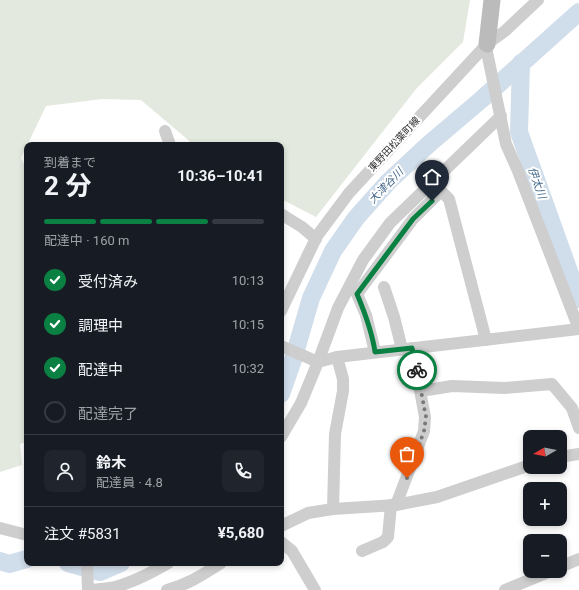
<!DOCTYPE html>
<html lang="ja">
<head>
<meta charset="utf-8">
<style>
  :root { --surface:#171b24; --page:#20242c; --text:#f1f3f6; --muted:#9ea1a6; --line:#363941; --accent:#0b8043 }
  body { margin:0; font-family:Roboto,"Noto Sans JP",sans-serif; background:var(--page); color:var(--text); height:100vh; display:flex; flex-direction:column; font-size:15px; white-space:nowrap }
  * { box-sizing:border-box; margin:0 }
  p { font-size:13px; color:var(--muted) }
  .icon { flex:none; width:22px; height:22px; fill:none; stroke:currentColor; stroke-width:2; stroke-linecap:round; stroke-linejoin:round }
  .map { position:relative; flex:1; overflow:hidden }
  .sheet { position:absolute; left:24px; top:142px; width:260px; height:424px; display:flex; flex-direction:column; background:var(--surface); border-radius:8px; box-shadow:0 2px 6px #0003 }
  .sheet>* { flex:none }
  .needle { width:26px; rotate:260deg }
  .tools { position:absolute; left:523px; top:430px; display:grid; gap:8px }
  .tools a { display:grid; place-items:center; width:44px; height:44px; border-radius:8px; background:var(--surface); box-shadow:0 2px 6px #0003; font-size:20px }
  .pin { position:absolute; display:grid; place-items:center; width:34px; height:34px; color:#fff; margin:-41px -17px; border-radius:50% 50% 50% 0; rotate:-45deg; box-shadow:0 0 4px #0007 }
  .pin .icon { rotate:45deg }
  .courier { position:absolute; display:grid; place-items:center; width:40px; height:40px; margin:-20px; border:3px solid #0b8043; border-radius:50%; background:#fff; color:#222; box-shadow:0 1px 5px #0007 }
  .head em { font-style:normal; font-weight:700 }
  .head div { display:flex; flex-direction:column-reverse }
  .head { display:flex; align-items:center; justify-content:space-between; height:68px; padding:0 20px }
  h1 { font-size:26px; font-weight:700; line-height:30px }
  .bar { display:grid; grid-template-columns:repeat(4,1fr); gap:6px 4px; align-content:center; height:48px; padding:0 20px }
  .bar i { height:5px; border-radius:3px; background:var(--line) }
  .bar .active { background:var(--accent) }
  .bar p { grid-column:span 4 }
  .line { display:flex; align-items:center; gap:10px; padding:0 20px; border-top:1px solid var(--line) }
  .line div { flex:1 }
  .round { display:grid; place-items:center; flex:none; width:42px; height:42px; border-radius:8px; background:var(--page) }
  ol { padding:0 20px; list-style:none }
  li { display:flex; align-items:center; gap:12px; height:44px }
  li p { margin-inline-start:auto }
  li .icon { padding:4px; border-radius:50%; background:var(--accent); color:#fff; stroke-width:4 }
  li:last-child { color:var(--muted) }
  li i { width:22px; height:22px; border:2px solid var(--line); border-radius:50% }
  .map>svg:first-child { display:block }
</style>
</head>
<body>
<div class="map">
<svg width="579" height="590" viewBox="0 0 579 590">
  <rect width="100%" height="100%" fill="#fff"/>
  <path fill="#e3e9de" d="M0,0H470L463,42L416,89L316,217L281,199V145H194L141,100L102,99L46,106L21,158L27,170V442L20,444L22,465L0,472Z"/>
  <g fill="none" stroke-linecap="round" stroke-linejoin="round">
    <g stroke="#d0ddea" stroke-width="18">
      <path d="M521,63L519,132L579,299"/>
      <path d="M281,394L293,360L311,298L333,251L356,218L388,182L429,144L482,99L579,12"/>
      <path d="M0,561L9,564L27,559"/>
      <path d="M68,563L100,572L121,563"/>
    </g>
    <g stroke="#cecece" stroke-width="12">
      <path d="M487,44V52L506,144L518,171L579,329"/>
      <path d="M165,131L170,145"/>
      <path d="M281,214L302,227L316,239"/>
      <path d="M384,287L394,317L402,349"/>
      <path d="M281,311L317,236L349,193L487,44L505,31L538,0"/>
      <path d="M281,346L318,362L337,357L579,329"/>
      <path d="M375,352L366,315L357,294L413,219L441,191L449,199L486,340"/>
      <path d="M421,391L452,386L505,388L552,384L572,408L579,428"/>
      <path d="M281,437L301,403L318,362L338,308L363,260L390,223L501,116"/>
      <path d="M560,457L579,454"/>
      <path d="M396,505L424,431L425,417L412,348"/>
      <path d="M333,509L335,434L343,391V379L337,357"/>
      <path d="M281,526L308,513L333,509L396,505L437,497L530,465"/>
      <path d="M0,528L27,535"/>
      <path d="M281,542L292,551L315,590"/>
      <path d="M362,551L383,542L388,537L391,505"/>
      <path d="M87,563L88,590"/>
      <path d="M560,567L579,559"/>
      <path d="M90,590C98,589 107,589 115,587C134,582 151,573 168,563"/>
      <path d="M167,590C189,584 202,575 221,563"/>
      <path d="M505,590L551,571"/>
    </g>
    <path stroke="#bbb" stroke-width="17" d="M487,44L492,0"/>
  </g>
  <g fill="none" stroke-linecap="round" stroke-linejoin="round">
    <path stroke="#797979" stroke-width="4" stroke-dasharray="0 7.2" d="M407,478L424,431L426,417L417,370"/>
    <path stroke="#0b8043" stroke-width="5" d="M417,370L412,348L375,352C372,331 365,313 357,294L413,219L432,201"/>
  </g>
  <g text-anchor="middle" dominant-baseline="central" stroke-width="4" stroke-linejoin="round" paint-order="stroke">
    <g font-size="10" fill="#313131" stroke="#fff">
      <text transform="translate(394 144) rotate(-47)">東野田松葉町線</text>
    </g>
    <g font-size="11" font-style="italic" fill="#476b8c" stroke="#fff">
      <text transform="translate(537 183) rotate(70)">伊太川</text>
      <text transform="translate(386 186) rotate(-46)">大津谷川</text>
    </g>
  </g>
</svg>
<div class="tools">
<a><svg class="needle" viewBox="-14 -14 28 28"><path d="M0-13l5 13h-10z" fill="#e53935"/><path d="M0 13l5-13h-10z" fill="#9ea1a6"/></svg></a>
<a>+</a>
<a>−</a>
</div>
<div class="pin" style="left:407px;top:478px;background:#ea580c"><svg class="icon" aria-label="bag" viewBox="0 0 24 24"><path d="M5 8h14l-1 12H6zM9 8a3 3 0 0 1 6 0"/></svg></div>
<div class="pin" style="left:432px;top:201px;background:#1f2937"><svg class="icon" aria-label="home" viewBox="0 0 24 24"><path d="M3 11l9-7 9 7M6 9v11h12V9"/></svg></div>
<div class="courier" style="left:417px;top:370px"><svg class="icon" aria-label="bike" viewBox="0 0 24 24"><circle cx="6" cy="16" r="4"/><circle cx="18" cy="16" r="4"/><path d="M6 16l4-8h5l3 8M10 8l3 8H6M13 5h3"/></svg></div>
<section class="sheet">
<div class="head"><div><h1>2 分</h1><p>到着まで</p></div><em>10:36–10:41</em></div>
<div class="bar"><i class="active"></i><i class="active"></i><i class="active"></i><i></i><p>配達中 · 160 m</p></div>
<ol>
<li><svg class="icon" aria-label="check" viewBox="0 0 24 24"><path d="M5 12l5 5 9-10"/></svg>受付済み<p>10:13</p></li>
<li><svg class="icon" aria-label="check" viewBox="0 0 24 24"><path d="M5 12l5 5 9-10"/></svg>調理中<p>10:15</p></li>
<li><svg class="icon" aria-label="check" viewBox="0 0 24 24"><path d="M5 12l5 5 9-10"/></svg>配達中<p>10:32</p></li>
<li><i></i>配達完了</li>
</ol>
<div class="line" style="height:72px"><a class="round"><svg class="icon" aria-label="person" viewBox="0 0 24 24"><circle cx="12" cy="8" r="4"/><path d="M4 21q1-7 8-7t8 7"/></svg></a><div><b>鈴木</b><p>配達員 · 4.8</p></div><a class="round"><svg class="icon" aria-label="phone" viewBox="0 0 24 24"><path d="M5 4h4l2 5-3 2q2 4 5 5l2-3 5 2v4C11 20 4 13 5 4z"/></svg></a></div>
<div class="line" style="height:52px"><div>注文 #5831</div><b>¥5,680</b></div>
</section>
</div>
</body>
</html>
